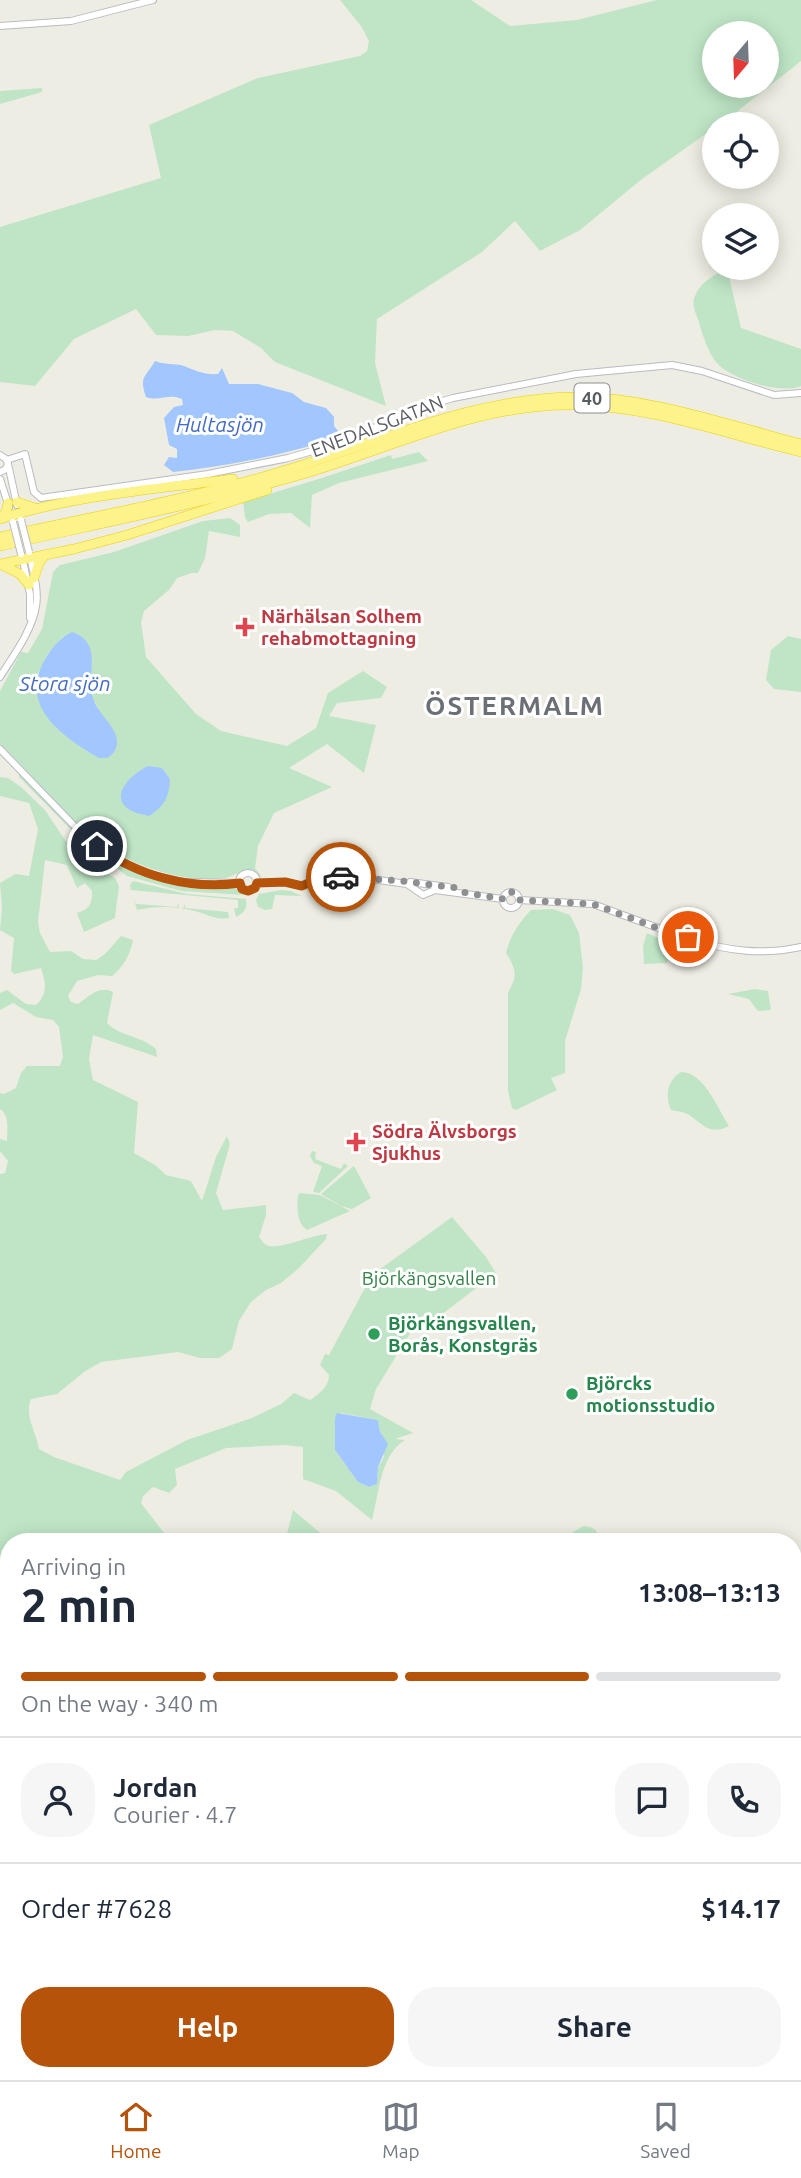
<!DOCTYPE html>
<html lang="en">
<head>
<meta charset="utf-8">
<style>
  :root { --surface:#fff; --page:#f6f6f7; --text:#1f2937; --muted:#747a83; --line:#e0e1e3; --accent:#b45309 }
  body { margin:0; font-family:Ubuntu,sans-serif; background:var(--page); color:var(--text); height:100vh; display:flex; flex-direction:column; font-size:26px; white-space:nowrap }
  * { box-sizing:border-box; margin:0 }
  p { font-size:23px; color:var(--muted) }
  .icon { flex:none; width:38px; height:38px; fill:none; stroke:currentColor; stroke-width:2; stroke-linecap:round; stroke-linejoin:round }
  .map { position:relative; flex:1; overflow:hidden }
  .details { position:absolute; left:0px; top:1533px; width:802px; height:548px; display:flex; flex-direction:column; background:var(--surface); border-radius:28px 28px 0 0; box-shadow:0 4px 18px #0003 }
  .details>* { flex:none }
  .needle { width:46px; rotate:199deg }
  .buttons { position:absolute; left:702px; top:21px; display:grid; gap:14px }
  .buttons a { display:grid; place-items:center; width:77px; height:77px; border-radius:50%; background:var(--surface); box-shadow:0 4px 18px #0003; font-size:35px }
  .pin { position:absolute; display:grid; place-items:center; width:60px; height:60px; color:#fff; margin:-30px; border:4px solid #fff; border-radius:50%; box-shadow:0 2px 7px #0007 }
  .courier { position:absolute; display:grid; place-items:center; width:70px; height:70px; margin:-35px; border:5px solid #b45309; border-radius:50%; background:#fff; color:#222; box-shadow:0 2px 9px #0007 }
  .head em { font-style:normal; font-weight:700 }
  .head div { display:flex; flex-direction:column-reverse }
  .head { display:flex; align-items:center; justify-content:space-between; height:119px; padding:0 21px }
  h1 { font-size:46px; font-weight:700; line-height:52px }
  .bar { display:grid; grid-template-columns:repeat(4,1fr); gap:10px 7px; align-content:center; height:84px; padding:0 21px }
  .bar i { height:9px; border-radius:5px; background:var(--line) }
  .bar .current { background:var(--accent) }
  .bar p { grid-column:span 4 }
  .line { display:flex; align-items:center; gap:18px; padding:0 21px; border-top:2px solid var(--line) }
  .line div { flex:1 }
  .round { display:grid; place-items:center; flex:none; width:74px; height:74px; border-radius:28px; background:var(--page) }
  .action { display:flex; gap:14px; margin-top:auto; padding:14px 21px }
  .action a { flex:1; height:80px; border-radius:28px; background:var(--accent); color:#fff; font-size:28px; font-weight:700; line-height:80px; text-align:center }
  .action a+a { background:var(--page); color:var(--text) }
  .menu { display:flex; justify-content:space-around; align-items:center; height:98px; border-top:2px solid var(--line); background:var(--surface); font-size:19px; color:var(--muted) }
  .menu a { display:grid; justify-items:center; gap:4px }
  .menu .current { color:var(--accent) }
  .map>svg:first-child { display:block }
</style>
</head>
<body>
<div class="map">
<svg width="801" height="2080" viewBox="0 0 801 2080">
  <rect width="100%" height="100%" fill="#eeede3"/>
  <g fill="#bfe5c6" fill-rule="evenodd">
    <path d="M340,0H471L510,26L577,20L657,0H801V61L729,118L720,124H714V128L642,179L580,230L540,251L515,221L482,252L377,319L375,363L386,406L275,362L261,348L233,331L215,330L188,336L156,335L136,309L74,339L35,386L0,382V227L161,178L149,125L258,78L360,56L367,51L369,41L361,26ZM766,33V86H714V33Z"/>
    <path d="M42,88V92L0,104V91Z"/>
    <path d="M727,268L741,328L801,349V386C781,395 730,379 716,362C708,352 702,334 699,322C696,314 691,304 695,296C700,282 715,275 727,268Z"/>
    <path d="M419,452L428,461L339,483L312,495L310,528L291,513L269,514L248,522L245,518L243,502L325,477L391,455L392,459Z"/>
    <path d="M230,518L240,525V537L209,531L205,558L198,573H192L177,578L169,590L144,611L141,622L146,657L196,714L221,731L287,746L316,728L328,693L363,671L387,687L381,698L337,703L329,716L376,725L364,773L327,744L289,768L332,787L274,813L258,846L255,868L262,877L246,869C239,872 233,876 226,878C183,885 124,863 90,836C57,810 32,773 0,744V691L21,652L28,653L42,629L53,572L60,565L114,552L203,521ZM63,637L100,713L110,727L99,758L56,728L36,686L38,674L49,652Z"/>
    <path d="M788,636L801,639V692L774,689L766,680L771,650Z"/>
    <path d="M19,773L88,843L124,867L185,887L235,888L245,895L182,891L127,876L78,837L19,777Z"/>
    <path d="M0,777L8,778L21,787L45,810L65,840L82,852L98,868L115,878L119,886L115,918L84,932L77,913C90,909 92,904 92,891L85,883L77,888L67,865L45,860L38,922L40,933L50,952L71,951L83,959L96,960L105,954L121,936L133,940C130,955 124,966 112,976L98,975L77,981L68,996L71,1002L78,1004C89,996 100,985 113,992L107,1023C119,1036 142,1036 156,1049L157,1057L93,1035L89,1059L93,1080L138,1102L134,1153L155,1165L166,1175L191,1181L202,1201L216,1157L227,1136L230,1144L216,1193L223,1210L266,1205V1215L259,1237C261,1239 263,1243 266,1245C277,1251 311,1235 327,1234L326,1239L298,1269L281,1283L266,1290L251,1302L239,1321L232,1349L219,1358H200L178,1352L101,1362L84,1372L57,1394L31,1399C24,1416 36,1431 39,1449L54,1457L120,1480L126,1472L187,1440L252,1418L281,1404L294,1393L310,1400C319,1394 329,1387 329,1375L320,1365L325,1354L329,1355L372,1275L452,1217L486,1257L496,1273L437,1318L426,1315L420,1317L376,1389L370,1409L413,1433L395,1439L405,1440C380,1455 379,1494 372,1520L336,1491L303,1479V1447L284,1445L226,1448L175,1469L177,1485L169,1493L153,1487L143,1496L141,1503L171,1542H9V2072H103L101,2080H0V1174L5,1173L8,1161L0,1151V1139L7,1141C7,1130 10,1116 0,1109V1093L4,1094L16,1088L21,1073L27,1066H60L63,1057L59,1027L53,1020L36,1017L13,1003L0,1010V993L7,990L26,1004L36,1005C48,994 46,983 41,968L14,974L11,971L14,938L0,930L2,908L0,883L15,874L29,876L38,829L29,803L0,796ZM341,1413L378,1420L384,1457L378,1468V1476L369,1487L358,1482L335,1450V1418Z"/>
    <path d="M133,881L187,894L246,899C248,908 244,913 236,917L234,908H238V900L131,890L130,885Z"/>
    <path d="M281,890L291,891L302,896L275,895L272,909L265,910L258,907L256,900L259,894Z"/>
    <path d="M134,900L136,904L177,907L178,903L179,908H183L185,904V908L228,912L229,918C216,920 208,915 195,911C176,906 156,906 137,910Z"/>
    <path d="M553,909L570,915L579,933L583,968L581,989L565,1041V1073L551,1078L557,1090L516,1110L512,1108L508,1091V992C518,976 516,969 506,953C511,934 518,924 531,910Z"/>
    <path d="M647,933L673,945L667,963L644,964L643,946Z"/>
    <path d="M755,989L768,991L771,1010L758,1011L749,999L728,994Z"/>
    <path d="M681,1072C704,1072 718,1109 729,1126C705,1138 701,1118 682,1112C678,1111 674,1111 671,1110C665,1095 667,1081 681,1072Z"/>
    <path d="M312,1151L316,1152L315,1159L341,1169L344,1163L348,1166L319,1193L313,1192L322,1166L314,1163L310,1156Z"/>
    <path d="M354,1166L371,1198L352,1209L341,1206L321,1194Z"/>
    <path d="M300,1193L320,1195L350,1211L307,1230C296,1223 297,1206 298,1195Z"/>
    <path d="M293,1510L331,1542H285Z"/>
    <path d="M584,1526C591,1527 595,1528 598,1534L593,1542H570L573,1532Z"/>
    <path d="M801,1946V1997L794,2002L793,1947Z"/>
  </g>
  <g fill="#a2c6ff">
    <path d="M155,361C164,365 174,363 184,366C197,371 204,375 218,374L222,368L229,384H258L292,393L304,402L326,408L334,417V426L339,432L337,438C283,455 229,466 173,472L164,465L169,457L177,458V449L169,445L164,418L174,407L183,405L182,399C168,393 160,402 146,397C139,376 145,378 155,361Z"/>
    <path d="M72,632C104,643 86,673 93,698C97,713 115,725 117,740C118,748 113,755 107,758H99C65,738 20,709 43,663C50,650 58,639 72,632Z"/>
    <path d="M148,766L162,768L170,779C169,797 165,806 149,816C142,814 133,813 127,808C109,793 135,772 148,766Z"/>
    <path d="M337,1413L378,1420L380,1432L388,1444L378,1467L377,1484L369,1487L358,1482L335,1450V1418Z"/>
  </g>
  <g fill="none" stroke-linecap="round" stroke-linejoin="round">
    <g stroke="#babbc2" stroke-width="8">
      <g id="tertiary">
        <path d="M0,26L71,21L153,0"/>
        <path d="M0,455L6,459L8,464L6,469L0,472"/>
        <path d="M7,460L25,454L34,492L41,498L208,474L288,458L337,444L419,408L453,398L576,374L672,365L702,371L774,395L801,393"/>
        <path d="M8,464L17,505"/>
        <path d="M0,479L9,507"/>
        <path d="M22,556L30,594V618"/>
        <path d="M0,677C13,656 32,631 36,606C39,590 33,572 30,556"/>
        <path d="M0,749L85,837L122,862L149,874L181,882L240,883"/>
        <circle cx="248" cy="882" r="9"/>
        <path d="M410,882L448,887"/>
        <path d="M257,883L285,882L299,886L322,877L364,878L407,884L423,895L435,890L503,899"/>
        <circle cx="511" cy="900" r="8"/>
        <path d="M519,900L593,904L677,935"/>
        <circle cx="682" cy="936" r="5.5"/>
        <path d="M687,939C726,950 761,956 801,947"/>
        <path d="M793,1719L801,1710"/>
      </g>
    </g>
    <g stroke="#f0ce01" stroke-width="10">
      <g id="motorway">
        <path d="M17,502L35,508"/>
        <path d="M0,519C75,495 156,489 233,479"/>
        <path d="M0,519L6,512L8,503"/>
        <path d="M0,537C91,517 184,500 273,474C372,446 469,398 574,397C651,397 727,425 801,444"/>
        <path d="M0,546C102,523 204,503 303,474C392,448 479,403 574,405C652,406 726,434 801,452"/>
        <path d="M0,564L74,549L127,535L267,490"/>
        <path d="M2,565L20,574L29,585"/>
        <path d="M34,578L39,563L45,555"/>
      </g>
    </g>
    <use href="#tertiary" stroke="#fff" stroke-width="6"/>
    <use href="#motorway" stroke="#fdf38b" stroke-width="9"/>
    <g stroke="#babbc2" stroke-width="8" stroke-linecap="butt">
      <g id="tertiary-bridge">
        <path d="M21,520L29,552"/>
        <path d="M13,522L21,554"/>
      </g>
    </g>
    <use href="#tertiary-bridge" stroke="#fff" stroke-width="6"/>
  </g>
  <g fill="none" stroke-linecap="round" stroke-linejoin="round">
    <path stroke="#8e8f90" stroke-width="7" stroke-dasharray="0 12.6" d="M341,877L402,881L457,888L462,892L503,899L506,894L512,892L517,895L519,900L593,904L676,935L685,932L688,937"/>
    <path stroke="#b45309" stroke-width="9" d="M97,846C137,876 190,890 240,883L242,889L248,891L255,888L257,883L285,882L302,886L322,877H341"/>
  </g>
  <g fill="#e0444e" stroke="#fff" stroke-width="2.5">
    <path d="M241.5 616.5h7v7h7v7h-7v7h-7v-7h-7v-7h7z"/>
    <path d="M352.5 1131.5h7v7h7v7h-7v7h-7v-7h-7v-7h7z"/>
  </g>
  <g fill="#2e9e5b" stroke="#fff" stroke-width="2.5">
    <circle cx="374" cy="1334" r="7"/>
    <circle cx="572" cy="1394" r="7"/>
  </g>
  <g text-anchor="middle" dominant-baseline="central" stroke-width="6" stroke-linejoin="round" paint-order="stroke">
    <rect fill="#fff" stroke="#8c8e92" stroke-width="2" x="574.5" y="383.5" width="35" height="29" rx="5"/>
    <g font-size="18" font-weight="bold" fill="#5b5d64">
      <text x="592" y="398">40</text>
    </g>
    <g font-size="19" fill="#5b5d64" stroke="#fff">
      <text transform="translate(377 426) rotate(-21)">ENEDALSGATAN</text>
    </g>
    <g font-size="19" font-weight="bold" fill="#be3a42" stroke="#fff" text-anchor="start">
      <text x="261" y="616">Närhälsan Solhem<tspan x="261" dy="22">rehabmottagning</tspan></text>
      <text x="372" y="1131">Södra Älvsborgs<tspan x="372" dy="22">Sjukhus</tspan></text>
    </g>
    <g font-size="19" fill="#348245" stroke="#fff">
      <text x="429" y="1278">Björkängsvallen</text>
    </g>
    <g font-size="19" font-weight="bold" fill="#27864d" stroke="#fff" text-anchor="start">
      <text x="388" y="1323">Björkängsvallen,<tspan x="388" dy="22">Borås, Konstgräs</tspan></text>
      <text x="586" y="1383">Björcks<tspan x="586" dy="22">motionsstudio</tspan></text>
    </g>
    <g font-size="21" font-style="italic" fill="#446cc3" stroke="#fff">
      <text x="220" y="424">Hultasjön</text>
      <text x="65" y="683">Stora sjön</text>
    </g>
    <g font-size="26" font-weight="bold" letter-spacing="2" fill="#6c6f76" stroke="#fff">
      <text x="515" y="705">ÖSTERMALM</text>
    </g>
  </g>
</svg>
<div class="buttons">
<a><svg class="needle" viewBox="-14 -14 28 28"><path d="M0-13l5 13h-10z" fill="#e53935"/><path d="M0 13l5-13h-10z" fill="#747a83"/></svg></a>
<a><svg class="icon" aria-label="locate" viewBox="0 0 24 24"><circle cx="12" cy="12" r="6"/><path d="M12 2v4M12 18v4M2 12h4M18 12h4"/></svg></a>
<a><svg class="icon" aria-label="layers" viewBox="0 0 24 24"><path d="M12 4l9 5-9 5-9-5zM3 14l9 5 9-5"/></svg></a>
</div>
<div class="pin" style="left:688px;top:937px;background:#ea580c"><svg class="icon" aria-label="bag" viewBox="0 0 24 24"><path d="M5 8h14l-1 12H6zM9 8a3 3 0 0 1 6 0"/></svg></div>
<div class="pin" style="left:97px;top:846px;background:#1f2937"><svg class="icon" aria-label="home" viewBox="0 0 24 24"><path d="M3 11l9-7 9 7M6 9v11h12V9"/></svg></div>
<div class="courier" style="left:341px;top:877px"><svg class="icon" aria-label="car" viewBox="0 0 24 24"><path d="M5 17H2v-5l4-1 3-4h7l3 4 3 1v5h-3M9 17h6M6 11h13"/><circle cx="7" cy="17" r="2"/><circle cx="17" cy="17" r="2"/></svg></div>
<section class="details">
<div class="head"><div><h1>2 min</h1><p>Arriving in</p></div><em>13:08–13:13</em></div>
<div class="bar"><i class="current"></i><i class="current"></i><i class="current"></i><i></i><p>On the way · 340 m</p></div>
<div class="line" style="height:126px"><a class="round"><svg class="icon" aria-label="person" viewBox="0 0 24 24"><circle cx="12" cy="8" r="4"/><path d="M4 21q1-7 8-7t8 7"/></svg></a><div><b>Jordan</b><p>Courier · 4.7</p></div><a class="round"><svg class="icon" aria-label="chat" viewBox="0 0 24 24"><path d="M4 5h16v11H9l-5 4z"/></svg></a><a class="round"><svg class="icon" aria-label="phone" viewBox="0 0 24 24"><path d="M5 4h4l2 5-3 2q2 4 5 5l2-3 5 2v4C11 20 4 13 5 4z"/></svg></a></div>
<div class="line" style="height:91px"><div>Order #7628</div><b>$14.17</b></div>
<div class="action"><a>Help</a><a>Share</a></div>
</section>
</div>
<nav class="menu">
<a class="current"><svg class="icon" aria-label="home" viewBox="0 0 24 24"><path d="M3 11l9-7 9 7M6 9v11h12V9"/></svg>Home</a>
<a><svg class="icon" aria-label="map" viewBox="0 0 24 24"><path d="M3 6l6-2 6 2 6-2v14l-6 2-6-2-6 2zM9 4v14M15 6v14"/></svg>Map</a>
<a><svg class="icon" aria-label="saved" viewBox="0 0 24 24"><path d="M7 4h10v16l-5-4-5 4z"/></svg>Saved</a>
</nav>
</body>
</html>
